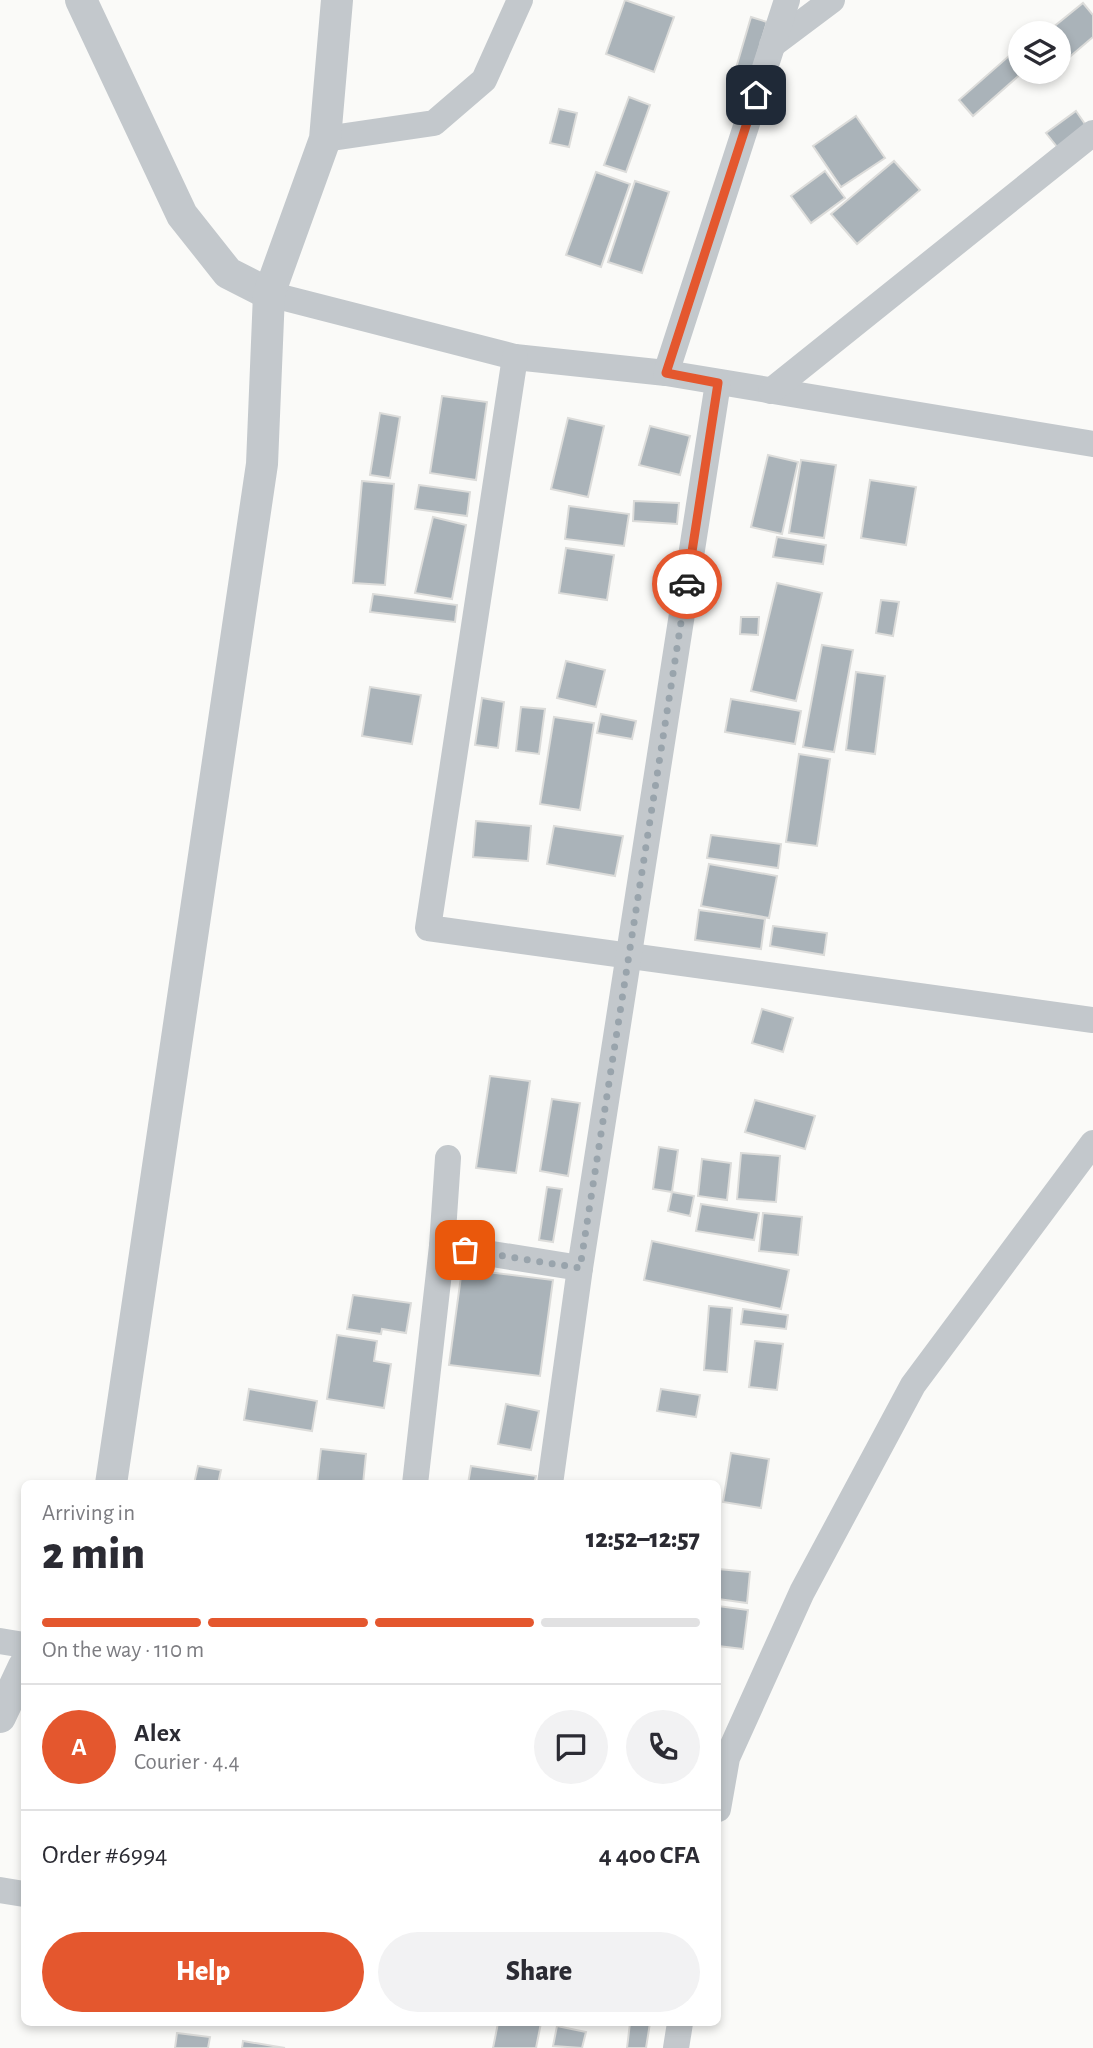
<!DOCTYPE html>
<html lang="en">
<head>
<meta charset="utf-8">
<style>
  :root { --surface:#fff; --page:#f2f2f3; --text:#2b2b33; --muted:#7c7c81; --line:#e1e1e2; --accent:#e4572e }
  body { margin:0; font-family:"Alegreya Sans",sans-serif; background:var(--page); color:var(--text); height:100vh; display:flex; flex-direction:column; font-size:26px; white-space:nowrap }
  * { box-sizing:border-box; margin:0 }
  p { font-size:23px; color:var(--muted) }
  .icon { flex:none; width:38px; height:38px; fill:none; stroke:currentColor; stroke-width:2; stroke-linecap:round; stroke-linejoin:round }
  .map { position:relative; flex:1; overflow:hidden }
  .side { position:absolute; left:21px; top:1480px; width:700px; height:546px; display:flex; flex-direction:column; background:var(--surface); border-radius:10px; box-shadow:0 4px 10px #0003 }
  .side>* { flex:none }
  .fabs { position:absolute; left:1008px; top:21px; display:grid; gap:14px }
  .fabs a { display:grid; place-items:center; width:63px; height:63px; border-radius:50%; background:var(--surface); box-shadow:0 4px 10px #0003; font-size:35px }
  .pin { position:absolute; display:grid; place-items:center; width:60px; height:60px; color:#fff; margin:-30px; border-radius:14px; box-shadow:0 4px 10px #0006 }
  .courier { position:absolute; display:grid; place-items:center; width:70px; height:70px; margin:-35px; border:5px solid #e4572e; border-radius:50%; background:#fff; color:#222; box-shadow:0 2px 9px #0007 }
  .summary em { font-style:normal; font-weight:800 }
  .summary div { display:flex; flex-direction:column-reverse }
  .summary { display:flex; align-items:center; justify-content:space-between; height:119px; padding:0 21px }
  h1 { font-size:46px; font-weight:800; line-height:52px }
  .bar { display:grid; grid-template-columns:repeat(4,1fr); gap:10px 7px; align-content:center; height:84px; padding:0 21px }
  .bar i { height:9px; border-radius:5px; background:var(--line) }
  .bar .active { background:var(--accent) }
  .bar p { grid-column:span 4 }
  .line { display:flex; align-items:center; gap:18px; padding:0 21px; border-top:2px solid var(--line) }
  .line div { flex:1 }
  .round { display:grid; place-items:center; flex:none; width:74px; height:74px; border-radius:37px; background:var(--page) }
  .primary-button { display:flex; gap:14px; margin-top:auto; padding:14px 21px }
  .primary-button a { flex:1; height:80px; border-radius:42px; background:var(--accent); color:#fff; font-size:28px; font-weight:800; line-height:80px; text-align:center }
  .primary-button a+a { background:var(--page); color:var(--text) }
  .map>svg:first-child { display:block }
</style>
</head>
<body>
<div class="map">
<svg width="1093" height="2048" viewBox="0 0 1093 2048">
  <rect width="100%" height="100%" fill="#fafaf8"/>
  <g fill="#aab3b9" stroke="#dcdcda" stroke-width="2">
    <path d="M625,0L674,17L654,72L606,54Z"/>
    <path d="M1083,3L1093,15V37L1059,66V33H1046Z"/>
    <path d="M751,17L767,22L752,72L736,68Z"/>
    <path d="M1018,48L1020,50V72H1023L973,116L959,100Z"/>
    <path d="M629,97L650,105L626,172L604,165Z"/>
    <path d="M559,109L577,113L569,147L550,143Z"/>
    <path d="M1076,111L1087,127L1058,148L1046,133Z"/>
    <path d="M856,116L885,158L841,187L813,146Z"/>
    <path d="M894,161L920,190L857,244L831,214Z"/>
    <path d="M825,171L845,198L811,223L791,196Z"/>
    <path d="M596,172L630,184L601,267L566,255Z"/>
    <path d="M635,181L669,192L642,273L608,262Z"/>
    <path d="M442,396L487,402L476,480L430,473Z"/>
    <path d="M380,413L400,417L390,478L370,475Z"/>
    <path d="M568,418L604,426L588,497L551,489Z"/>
    <path d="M650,426L690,436L680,475L639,465Z"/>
    <path d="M768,455L798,462L782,534L751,527Z"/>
    <path d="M801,460L836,465L824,538L789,533Z"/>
    <path d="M870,480L916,487L906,545L861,538Z"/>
    <path d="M362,481L394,484L385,585L353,583Z"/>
    <path d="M419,485L470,492L467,516L415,509Z"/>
    <path d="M634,501L679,503L677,524L633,521Z"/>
    <path d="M569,506L629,514L624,546L565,539Z"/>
    <path d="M433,517L466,525L452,599L415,593Z"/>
    <path d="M777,537L826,545L823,564L773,557Z"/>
    <path d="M566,548L614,555L607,600L559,593Z"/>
    <path d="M777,583L822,593L796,701L751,691Z"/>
    <path d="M373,594L457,605L455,622L370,612Z"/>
    <path d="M881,600L899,602L893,636L876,633Z"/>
    <path d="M741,617H759L758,635L740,634Z"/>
    <path d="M822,645L853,650L834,752L803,747Z"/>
    <path d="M566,661L605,670L596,707L557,698Z"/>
    <path d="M856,672L885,676L875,754L846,750Z"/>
    <path d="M370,687L421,695L412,744L362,736Z"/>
    <path d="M482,698L504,702L498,748L475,745Z"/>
    <path d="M731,699L801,711L795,744L725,732Z"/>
    <path d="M521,707L545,709L539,754L516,751Z"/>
    <path d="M601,714L636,721L632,739L597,733Z"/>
    <path d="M554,717L594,723L580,810L540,804Z"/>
    <path d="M799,754L830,759L817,846L786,842Z"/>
    <path d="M476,821L531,826L528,861L473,857Z"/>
    <path d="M554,826L623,836L615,876L547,864Z"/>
    <path d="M711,835L781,844L778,868L707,858Z"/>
    <path d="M709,864L777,876L769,918L701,906Z"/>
    <path d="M699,910L765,919L761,949L695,940Z"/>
    <path d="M773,926L827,933L824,955L770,946Z"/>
    <path d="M762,1009L793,1018L783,1052L752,1043Z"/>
    <path d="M490,1076L530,1081L516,1173L476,1168Z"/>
    <path d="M552,1099L580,1103L568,1176L540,1171Z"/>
    <path d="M755,1100L815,1116L805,1149L745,1132Z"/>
    <path d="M659,1147L678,1150L672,1192L653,1189Z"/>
    <path d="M741,1153L780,1156L776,1202L737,1199Z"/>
    <path d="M702,1159L731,1163L727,1200L698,1196Z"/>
    <path d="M547,1187L562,1189L553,1242L539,1240Z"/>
    <path d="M672,1192L694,1196L690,1216L668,1211Z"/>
    <path d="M701,1204L759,1213L754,1240L696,1231Z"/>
    <path d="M763,1213L802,1217L798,1255L759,1251Z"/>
    <path d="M652,1241L789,1270L781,1309L644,1280Z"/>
    <path d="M462,1269L553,1280L540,1376L449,1365Z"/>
    <path d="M353,1295L411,1303L406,1333L382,1329L381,1334L347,1329Z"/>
    <path d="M709,1306L732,1308L727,1372L704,1370Z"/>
    <path d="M743,1309L788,1315L786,1329L741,1324Z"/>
    <path d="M337,1335L377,1341L374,1361L391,1364L384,1408L327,1399Z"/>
    <path d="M755,1341L783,1344L777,1390L749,1387Z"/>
    <path d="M249,1389L317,1401L312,1431L244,1420Z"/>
    <path d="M661,1389L700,1395L696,1417L657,1411Z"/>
    <path d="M506,1404L539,1411L531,1450L498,1444Z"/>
    <path d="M321,1449L366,1454L363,1484H317Z"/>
    <path d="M731,1453L769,1459L761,1508L723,1502Z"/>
    <path d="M198,1466L221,1470L218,1484H194Z"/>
    <path d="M471,1466L536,1476L534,1484H468Z"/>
    <path d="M718,1569L750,1572L747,1603L718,1599Z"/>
    <path d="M718,1606L748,1610L743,1649L718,1646Z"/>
    <path d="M498,2023H541L536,2048H493Z"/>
    <path d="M630,2023H650L646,2048H627Z"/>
    <path d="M557,2026L586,2032L582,2048L553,2046Z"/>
    <path d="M177,2033L210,2037L208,2048H175Z"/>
    <path d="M243,2041L285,2048H242Z"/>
  </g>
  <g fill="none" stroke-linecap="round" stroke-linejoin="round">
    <g stroke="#c3c8cc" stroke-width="26">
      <path d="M772,45L832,0"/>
      <path d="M325,139L434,123L484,80L520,0"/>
      <path d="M269,294L515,357L666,373L1093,444"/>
      <path d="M515,357L428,928L1093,1020"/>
      <path d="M666,373L787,0"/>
      <path d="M771,391L1093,133"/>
      <path d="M442,1246L580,1268"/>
      <path d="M415,1484L442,1246L448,1158"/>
      <path d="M550,1484L580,1268L718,383"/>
      <path d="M0,1641L24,1645"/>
      <path d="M718,1809L727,1758L802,1592L913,1385L1093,1143"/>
      <path d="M0,1890L24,1894"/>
      <path d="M676,2048L680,2023"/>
    </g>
    <g stroke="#c3c8cc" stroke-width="32">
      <path d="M81,0L182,215L228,273L269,294"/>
      <path d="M111,1484L262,464L269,294L325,139L337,0"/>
      <path d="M0,1717L24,1666"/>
    </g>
  </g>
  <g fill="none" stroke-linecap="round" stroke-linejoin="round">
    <path stroke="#99a4ac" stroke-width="7" stroke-dasharray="0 12.6" d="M465,1250L580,1268L687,584"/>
    <path stroke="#e4572e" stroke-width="9" d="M687,584L718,383L666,373L756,95"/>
  </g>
</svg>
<div class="fabs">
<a><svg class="icon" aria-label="layers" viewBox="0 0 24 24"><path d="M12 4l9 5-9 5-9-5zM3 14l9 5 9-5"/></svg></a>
</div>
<div class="pin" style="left:465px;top:1250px;background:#ea580c"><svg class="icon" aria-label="bag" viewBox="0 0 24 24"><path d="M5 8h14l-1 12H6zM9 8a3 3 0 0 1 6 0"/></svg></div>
<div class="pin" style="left:756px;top:95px;background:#1f2937"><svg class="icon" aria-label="home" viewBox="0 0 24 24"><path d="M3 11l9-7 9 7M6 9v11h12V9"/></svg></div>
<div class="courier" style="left:687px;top:584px"><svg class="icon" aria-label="car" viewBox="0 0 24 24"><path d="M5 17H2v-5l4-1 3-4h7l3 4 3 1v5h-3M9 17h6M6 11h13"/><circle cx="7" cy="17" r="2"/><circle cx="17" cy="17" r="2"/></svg></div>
<section class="side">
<div class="summary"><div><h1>2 min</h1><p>Arriving in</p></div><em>12:52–12:57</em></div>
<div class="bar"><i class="active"></i><i class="active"></i><i class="active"></i><i></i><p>On the way · 110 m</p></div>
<div class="line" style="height:126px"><b class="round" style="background:var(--accent);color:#fff">A</b><div><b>Alex</b><p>Courier · 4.4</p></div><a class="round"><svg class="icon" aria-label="chat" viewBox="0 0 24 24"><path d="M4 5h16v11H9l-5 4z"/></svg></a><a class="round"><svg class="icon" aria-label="phone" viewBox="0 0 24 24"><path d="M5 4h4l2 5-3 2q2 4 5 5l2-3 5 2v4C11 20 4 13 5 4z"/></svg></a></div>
<div class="line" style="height:91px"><div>Order #6994</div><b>4 400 CFA</b></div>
<div class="primary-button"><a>Help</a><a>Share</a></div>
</section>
</div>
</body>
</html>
